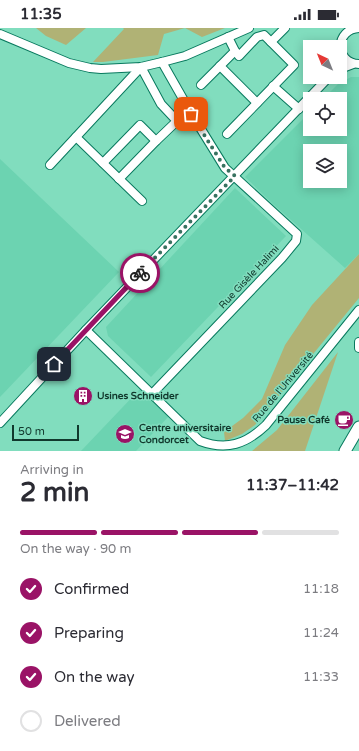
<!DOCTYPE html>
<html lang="en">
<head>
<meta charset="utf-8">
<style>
  :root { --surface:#fff; --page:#f2f2f3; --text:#2b2b33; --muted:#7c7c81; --line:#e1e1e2; --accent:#9a1366 }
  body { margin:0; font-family:"Varela Round",sans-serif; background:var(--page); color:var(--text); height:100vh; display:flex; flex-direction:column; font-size:15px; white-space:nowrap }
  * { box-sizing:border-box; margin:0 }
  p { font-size:13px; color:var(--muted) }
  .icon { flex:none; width:22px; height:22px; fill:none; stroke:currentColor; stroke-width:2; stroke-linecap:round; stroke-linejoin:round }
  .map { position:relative; height:423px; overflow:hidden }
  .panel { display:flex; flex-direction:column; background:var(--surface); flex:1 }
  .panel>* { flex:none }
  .needle { width:26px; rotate:317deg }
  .fabs { position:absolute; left:303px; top:12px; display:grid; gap:8px }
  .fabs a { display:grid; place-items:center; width:44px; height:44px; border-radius:0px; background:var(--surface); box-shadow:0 2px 10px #0003; font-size:20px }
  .scale { position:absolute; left:12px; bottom:10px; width:67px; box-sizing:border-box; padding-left:4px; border:2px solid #11392d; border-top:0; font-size:11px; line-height:14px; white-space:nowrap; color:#11392d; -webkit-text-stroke:3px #81ddbe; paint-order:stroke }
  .pin { position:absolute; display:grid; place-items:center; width:34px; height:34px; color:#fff; margin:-17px; border-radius:8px; box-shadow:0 2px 6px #0006 }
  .courier { position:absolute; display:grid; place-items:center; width:40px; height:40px; margin:-20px; border:3px solid #9a1366; border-radius:50%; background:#fff; color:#222; box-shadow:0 1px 5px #0007 }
  .summary em { font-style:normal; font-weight:700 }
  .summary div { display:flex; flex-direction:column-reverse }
  .summary { display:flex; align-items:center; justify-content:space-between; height:68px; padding:0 20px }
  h1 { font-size:26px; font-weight:700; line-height:30px }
  .bar { display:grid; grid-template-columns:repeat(4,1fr); gap:6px 4px; align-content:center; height:48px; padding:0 20px }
  .bar i { height:5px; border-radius:3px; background:var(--line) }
  .bar .on { background:var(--accent) }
  .bar p { grid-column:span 4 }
  ol { padding:0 20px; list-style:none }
  li { display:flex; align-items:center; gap:12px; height:44px }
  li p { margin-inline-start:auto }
  li .icon { padding:4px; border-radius:50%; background:var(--accent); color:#fff; stroke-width:4 }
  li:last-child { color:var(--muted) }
  li i { width:22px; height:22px; border:2px solid var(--line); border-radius:50% }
  .status { display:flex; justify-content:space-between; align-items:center; height:28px; padding:0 20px; background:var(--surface); direction:ltr }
  .status svg { height:11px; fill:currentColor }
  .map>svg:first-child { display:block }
</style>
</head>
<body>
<div class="status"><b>11:35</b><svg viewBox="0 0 49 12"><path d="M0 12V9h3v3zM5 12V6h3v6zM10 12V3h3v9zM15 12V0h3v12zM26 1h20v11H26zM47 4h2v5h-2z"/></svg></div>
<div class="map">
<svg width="359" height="423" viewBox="0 0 359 423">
  <rect width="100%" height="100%" fill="#81ddbe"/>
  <g fill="#6cd3b1" fill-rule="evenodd">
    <path d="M351,49H359V226L345,240L273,176L245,149L310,84V101H340V71H323L338,56ZM310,123H340V153H310Z"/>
    <path d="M0,131L119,244L0,369Z"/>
    <path d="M235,160L286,208L151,349L108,308L106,299Z"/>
    <path d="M140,361L169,388L136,423H81Z"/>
  </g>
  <g fill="#b0b275">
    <path d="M36,0H86L66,17L46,8Z"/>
    <path d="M123,0H225L202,9L185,0L164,6L158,27L103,34H93L124,1Z"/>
    <path d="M359,226V270L255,397L242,406L225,413L224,404L243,390L262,371L285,317L312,277Z"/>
    <path d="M338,324L305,423H252L277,402Z"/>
  </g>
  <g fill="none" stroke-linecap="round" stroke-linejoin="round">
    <g stroke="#08795e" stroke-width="10">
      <g id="minor">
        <path d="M359,0C335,1 334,35 359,36"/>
        <path d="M0,6L69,35L90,40L101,41L141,39L162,34L185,28L249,0"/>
        <path d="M271,14L285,0"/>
        <path d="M220,38L257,75"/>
        <path d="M340,41L353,36"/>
        <path d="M201,57L235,23L228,9"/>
        <path d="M273,58L299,81"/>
        <path d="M227,106L294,37L264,7L257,9L239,28L235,23"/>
        <path d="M76,109L142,173"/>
        <path d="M103,135L140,97L156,113"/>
        <path d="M50,137L141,39L161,76L177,93"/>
        <path d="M119,151L156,113L177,93L191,85"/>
        <path d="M86,302L200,413C227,423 246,416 266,397L359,282"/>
        <path d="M359,314V320"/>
        <path d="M152,366L282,230L296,213L297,206L225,140L191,85L162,34"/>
        <path d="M0,395L86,302L329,49"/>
      </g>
    </g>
    <g stroke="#08795e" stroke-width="13">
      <path id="secondary" d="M345,423L359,399"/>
    </g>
    <use href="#minor" stroke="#fff" stroke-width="8"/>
    <use href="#secondary" stroke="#fff" stroke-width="11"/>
  </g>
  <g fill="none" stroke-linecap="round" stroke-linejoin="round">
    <path stroke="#387260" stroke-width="4" stroke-dasharray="0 7.2" d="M140,245L235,148L225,140L191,86"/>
    <path stroke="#9a1366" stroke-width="5" d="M54,336L140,245"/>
  </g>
  <defs>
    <g id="building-disc" transform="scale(1)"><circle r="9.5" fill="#9a1366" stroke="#81ddbe"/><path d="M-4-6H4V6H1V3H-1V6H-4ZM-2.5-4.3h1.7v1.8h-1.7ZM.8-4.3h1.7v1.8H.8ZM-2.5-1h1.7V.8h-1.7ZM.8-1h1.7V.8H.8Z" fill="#fff"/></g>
    <g id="cafe-disc" transform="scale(1)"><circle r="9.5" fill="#9a1366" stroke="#81ddbe"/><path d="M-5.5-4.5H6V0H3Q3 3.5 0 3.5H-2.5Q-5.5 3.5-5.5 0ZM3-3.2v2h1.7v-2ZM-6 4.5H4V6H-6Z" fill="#fff"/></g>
    <g id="university-disc" transform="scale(1)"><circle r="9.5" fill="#9a1366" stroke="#81ddbe"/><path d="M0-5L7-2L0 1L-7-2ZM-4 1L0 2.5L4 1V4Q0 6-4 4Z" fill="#fff"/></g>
  </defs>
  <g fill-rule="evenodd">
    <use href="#building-disc" x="83" y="368"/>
    <use href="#cafe-disc" x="344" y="392"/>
    <use href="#university-disc" x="125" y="406"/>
  </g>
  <g text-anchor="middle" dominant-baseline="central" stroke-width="3" stroke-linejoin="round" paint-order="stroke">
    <g font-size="10" fill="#11392d" stroke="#81ddbe">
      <text transform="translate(249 249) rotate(-47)">Rue Gisèle Halimi</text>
      <text transform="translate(283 359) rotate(-50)">Rue de l'Université</text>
    </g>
    <g font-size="10" font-weight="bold" fill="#11392d" stroke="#81ddbe" text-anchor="start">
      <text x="97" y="368">Usines Schneider</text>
      <text x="330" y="392" text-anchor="end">Pause Café</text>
      <text x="139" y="400">Centre universitaire<tspan x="139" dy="12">Condorcet</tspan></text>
    </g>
  </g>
</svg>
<div class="fabs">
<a><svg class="needle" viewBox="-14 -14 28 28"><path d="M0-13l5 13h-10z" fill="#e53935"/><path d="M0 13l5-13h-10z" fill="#7c7c81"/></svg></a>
<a><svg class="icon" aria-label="locate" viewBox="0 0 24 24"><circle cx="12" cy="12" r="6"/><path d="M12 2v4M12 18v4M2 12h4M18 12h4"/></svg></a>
<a><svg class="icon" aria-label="layers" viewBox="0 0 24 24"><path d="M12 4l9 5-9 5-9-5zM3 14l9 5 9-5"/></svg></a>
</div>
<div class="scale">50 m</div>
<div class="pin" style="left:191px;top:86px;background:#ea580c"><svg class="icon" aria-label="bag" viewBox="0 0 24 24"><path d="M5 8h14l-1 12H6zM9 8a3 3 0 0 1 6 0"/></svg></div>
<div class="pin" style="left:54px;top:336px;background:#1f2937"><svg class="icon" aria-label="home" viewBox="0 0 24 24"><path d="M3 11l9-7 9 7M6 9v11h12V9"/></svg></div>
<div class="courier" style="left:140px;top:245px"><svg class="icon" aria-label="bike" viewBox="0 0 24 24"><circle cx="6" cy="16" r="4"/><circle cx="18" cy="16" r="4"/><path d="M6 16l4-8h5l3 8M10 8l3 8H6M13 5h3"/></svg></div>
</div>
<section class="panel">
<div class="summary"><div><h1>2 min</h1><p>Arriving in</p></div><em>11:37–11:42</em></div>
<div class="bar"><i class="on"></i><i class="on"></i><i class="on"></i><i></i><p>On the way · 90 m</p></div>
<ol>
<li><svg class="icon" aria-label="check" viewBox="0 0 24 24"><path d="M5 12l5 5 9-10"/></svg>Confirmed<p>11:18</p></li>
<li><svg class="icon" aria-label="check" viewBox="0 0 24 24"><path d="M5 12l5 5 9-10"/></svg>Preparing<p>11:24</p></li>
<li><svg class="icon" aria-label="check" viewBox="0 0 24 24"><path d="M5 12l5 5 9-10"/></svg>On the way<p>11:33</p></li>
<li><i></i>Delivered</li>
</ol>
</section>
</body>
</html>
